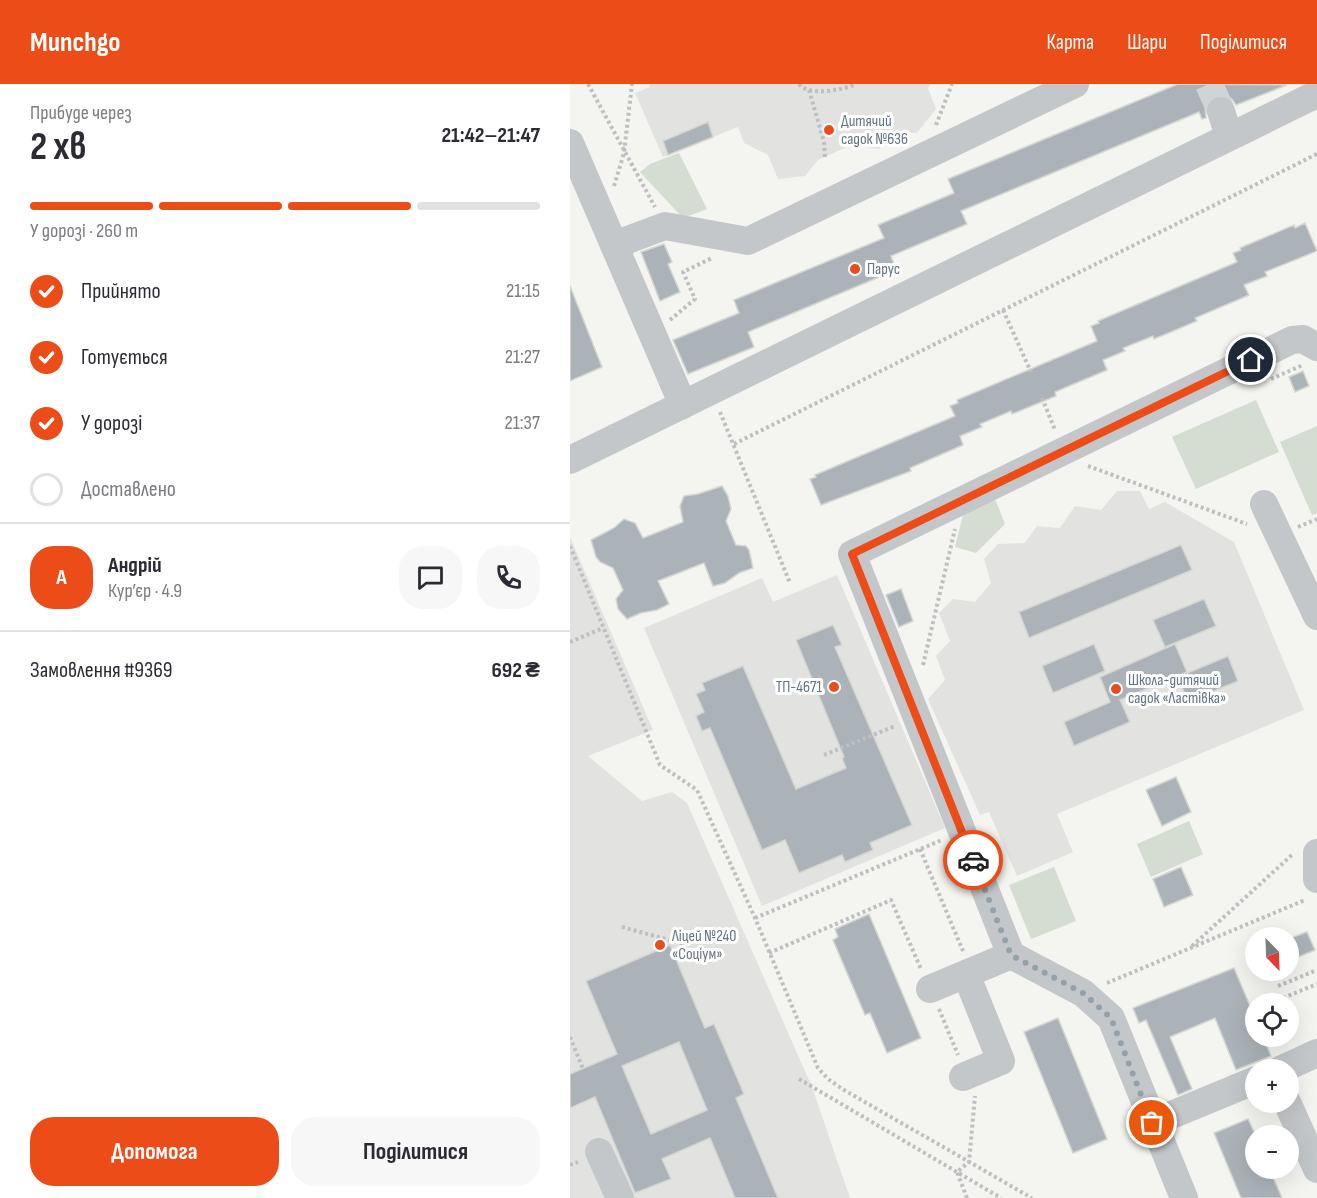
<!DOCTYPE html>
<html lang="uk">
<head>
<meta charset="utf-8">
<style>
  :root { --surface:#fff; --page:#f7f7f7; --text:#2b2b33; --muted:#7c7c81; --line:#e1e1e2; --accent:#ec4c18 }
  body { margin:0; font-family:"Sofia Sans Condensed",sans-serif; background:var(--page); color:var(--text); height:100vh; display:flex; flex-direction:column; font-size:22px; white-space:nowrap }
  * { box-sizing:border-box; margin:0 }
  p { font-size:20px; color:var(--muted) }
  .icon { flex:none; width:33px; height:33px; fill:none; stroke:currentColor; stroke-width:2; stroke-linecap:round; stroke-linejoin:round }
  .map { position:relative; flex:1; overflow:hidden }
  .details { display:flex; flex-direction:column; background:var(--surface); width:570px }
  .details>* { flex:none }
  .needle { width:39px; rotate:157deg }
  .fabs { position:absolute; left:675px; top:843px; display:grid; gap:12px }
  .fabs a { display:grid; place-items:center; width:54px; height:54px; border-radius:50%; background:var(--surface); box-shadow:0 6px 24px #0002; font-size:30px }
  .pin { position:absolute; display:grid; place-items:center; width:51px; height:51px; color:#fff; margin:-26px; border:3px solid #fff; border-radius:50%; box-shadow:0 2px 6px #0007 }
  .courier { position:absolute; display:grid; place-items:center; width:60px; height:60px; margin:-30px; border:4px solid #ec4c18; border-radius:50%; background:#fff; color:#222; box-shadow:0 2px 8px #0007 }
  .overview em { font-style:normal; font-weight:700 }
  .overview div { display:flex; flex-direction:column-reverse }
  .overview { display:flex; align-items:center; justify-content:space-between; height:102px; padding:0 30px }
  h1 { font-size:39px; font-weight:700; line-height:45px }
  .bar { display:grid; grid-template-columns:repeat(4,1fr); gap:9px 6px; align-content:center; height:72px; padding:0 30px }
  .bar i { height:8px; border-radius:4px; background:var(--line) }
  .bar .current { background:var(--accent) }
  .bar p { grid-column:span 4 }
  .line { display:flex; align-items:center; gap:15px; padding:0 30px; border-top:2px solid var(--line) }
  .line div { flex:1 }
  .round { display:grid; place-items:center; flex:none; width:63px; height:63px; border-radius:24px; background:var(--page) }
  ol { padding:0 30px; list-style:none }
  li { display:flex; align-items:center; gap:18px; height:66px }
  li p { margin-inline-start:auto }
  li .icon { padding:6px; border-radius:50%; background:var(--accent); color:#fff; stroke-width:4 }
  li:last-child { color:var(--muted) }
  li i { width:33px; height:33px; border:3px solid var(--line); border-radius:50% }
  .cta { display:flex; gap:12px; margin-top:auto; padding:12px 30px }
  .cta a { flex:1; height:69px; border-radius:24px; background:var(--accent); color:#fff; font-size:24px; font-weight:700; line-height:69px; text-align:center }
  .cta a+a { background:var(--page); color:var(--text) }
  header { display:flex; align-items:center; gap:36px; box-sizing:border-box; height:84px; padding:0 30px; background:var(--accent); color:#fff }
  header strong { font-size:28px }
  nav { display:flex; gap:33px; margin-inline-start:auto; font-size:21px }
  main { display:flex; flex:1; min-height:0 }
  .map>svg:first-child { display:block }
</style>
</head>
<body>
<header>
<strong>Munchgo</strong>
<nav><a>Карта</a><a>Шари</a><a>Поділитися</a></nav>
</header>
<main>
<section class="details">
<div class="overview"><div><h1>2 хв</h1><p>Прибуде через</p></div><em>21:42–21:47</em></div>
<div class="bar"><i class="current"></i><i class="current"></i><i class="current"></i><i></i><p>У дорозі · 260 m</p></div>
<ol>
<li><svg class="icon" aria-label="check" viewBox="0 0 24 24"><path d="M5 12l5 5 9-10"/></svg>Прийнято<p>21:15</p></li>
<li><svg class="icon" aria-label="check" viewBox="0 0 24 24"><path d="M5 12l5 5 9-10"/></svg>Готується<p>21:27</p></li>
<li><svg class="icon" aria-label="check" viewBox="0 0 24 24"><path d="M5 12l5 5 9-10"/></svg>У дорозі<p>21:37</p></li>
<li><i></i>Доставлено</li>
</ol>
<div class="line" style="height:108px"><b class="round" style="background:var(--accent);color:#fff">А</b><div><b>Андрій</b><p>Кур’єр · 4.9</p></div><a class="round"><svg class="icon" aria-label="chat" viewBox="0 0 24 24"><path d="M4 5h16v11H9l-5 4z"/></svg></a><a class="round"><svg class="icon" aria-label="phone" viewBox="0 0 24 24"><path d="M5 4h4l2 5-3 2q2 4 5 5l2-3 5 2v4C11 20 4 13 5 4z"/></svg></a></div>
<div class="line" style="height:78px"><div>Замовлення #9369</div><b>692 ₴</b></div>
<div class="cta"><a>Допомога</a><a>Поділитися</a></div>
</section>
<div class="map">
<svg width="747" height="1114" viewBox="0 0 747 1114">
  <rect width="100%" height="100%" fill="#f4f4f0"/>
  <g fill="#e2e3e1">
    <path d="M79,0H361L358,4L366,25L347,49L323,48L309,65L281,61L248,76L235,92L208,95L198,71L174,59L168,43L93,73L65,9L80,3Z"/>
    <path d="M547,407H570L579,425L595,418L664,458L734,626L487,730L503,768L447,792L419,728L410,731L358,615L375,596L366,572L380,557L369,529L383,515L405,518L421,499L414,475L428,460L455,459L467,442L490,444L505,422L531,426Z"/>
    <path d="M0,453L83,646L18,672L72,717L102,708L117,719L242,1003L280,1114H0Z"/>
    <path d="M267,491L375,744L192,822L74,544L192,494L203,518Z"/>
  </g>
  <g fill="#d5dcd1">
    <path d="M109,69L137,125L113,134L70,88L80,80Z"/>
    <path d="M686,316L709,368L626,405L602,353Z"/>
    <path d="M747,342V429L742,431L710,358Z"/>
    <path d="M425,415L435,440L406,469L385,463L393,431Z"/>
    <path d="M619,737L633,770L581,793L567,760Z"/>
    <path d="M484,783L506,837L461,855L439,801Z"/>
  </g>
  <g fill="#abb3b8" stroke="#d5d5d3" stroke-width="1.5" fill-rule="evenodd">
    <path d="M608,0L717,1L666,21L662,15L655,11H646L639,16L635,23L636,34L632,35L629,28L391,127L397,140L321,172L326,186L178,248L184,263L118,290L103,256L169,229L164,216L314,154L308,141L384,109L378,95Z"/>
    <path d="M138,38L143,53L98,71L93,57Z"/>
    <path d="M735,139L747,167L695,188L697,192L674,201L679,211L625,234L627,237L596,250L584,255L583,252L553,264L555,267L533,276L537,286L485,308L486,312L442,330L441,327L410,340L412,343L390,352L393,361L340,384L341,387L251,421L240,395L246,393L245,391L385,332L380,322L388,319L387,316L527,257L521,242L529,239L528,237L667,178L663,169L671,166L670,164L724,141L725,144Z"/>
    <path d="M94,160L102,178L98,180L110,208L90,217L71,168Z"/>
    <path d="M0,202L32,283L0,297Z"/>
    <path d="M733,287L739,302L725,308L719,293Z"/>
    <path d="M152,402L158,412L161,425L156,437L166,461L176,462L179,466L183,484L169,489L155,499L143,502L134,479L88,497L99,520L87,526L71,529L57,535L48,525L46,515L53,506L43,484L30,478L26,473L21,456L44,444L54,435L65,439L73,454L113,438L110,422L114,412L128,410Z"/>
    <path d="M611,461L622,486L459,554L449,528Z"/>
    <path d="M331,505L343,537L329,543L316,511Z"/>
    <path d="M634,515L646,542L595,563L583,536Z"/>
    <path d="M263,541L272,561L265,563L342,741L300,759L303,766L275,778L272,771L229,789L215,756L192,766L140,644L132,647L126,632L134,628L126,610L135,606L132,599L173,582L226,705L276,684L272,674L274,673L226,556Z"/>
    <path d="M524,560L535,587L483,609L472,582Z"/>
    <path d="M605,560L617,588L550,616L560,638L504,662L494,638L540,618L530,593Z"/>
    <path d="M658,572L668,597L618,618L608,593Z"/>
    <path d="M606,693L621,728L592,742L576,706Z"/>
    <path d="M611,783L623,811L594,823L583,795Z"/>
    <path d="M299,830L351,954L317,969L300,929L295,931L263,856L268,853L265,845Z"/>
    <path d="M737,848L745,866L718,877V855Z"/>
    <path d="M100,861L135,944L144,940L174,1010L166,1014L208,1114H165L140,1054L92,1075L101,1095L65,1109L25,1013L0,1024V990L47,970L16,897ZM109,958L137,1026L81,1050L52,982Z"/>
    <path d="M664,884L686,936V952H693L701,972L666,986L645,934L600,953L622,1005L608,1011L576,936L569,939L563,924Z"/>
    <path d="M488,934L537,1055L503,1069L454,948Z"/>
    <path d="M678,1035L686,1052V1084H699L712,1114H671L644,1049Z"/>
  </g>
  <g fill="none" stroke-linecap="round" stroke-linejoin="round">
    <path stroke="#d0d4d5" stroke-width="28" stroke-dasharray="28 14" stroke-linecap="butt" d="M639,0L651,27"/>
    <g stroke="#bdbfc1" stroke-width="4" stroke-dasharray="3 3" stroke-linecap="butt">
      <path d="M18,0L85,123"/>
      <path d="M229,0C239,13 273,6 286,0"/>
      <path d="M239,6L254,58L255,73"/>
      <path d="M366,41L382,0"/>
      <path d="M44,102L54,69L62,0"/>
      <path d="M433,226L461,288"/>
      <path d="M100,236L125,215L113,188L142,174"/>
      <path d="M701,295L733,281"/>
      <path d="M472,314L485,346"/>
      <path d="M150,328L220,499"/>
      <path d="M164,360L747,70"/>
      <path d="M518,382L677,440"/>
      <path d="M728,443L747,435"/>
      <path d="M0,462L90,681L127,706L185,834L248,984L258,995L274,1006L462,1114"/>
      <path d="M0,558L33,544"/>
      <path d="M353,581L385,445"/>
      <path d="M254,671L325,642"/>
      <path d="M350,765L393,867"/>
      <path d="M185,834L372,756"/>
      <path d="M52,843L114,860"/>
      <path d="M622,862L723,770"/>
      <path d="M199,869L321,816L351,885"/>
      <path d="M537,899L735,816"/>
      <path d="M708,902L747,886"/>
      <path d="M713,914L747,900"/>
      <path d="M369,925L388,971"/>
      <path d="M0,953L13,985"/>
      <path d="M229,995L431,1114"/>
      <path d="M0,1081L8,1078"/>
      <path d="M397,1114L387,1088L399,1078L405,1012"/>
    </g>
    <g stroke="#c4c7ca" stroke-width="28">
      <path d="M651,27L659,53"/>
      <path d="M0,59L113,321"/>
      <path d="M44,161L95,142L178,157L505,0"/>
      <path d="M0,376L747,10"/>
      <path d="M694,420L747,532"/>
      <path d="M747,769V795"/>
      <path d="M360,905L441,871"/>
      <path d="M710,986L747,969"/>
      <path d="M393,993L431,977L396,890"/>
      <path d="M717,1018L747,1085"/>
      <path d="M582,1039L686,996"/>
      <path d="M29,1068L50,1114"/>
      <path d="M614,1114L541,934L513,909L441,871L282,470L722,256L733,255L747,263"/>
    </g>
  </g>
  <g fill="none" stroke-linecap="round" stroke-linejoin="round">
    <path stroke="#95a1a9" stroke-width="6" stroke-dasharray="0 10.8" d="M403,776L441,871L513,909L541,934L582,1039"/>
    <path stroke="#ec4c18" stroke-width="8" d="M403,776L282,470L681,276"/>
  </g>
  <g fill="#ec4c18" stroke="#fff" stroke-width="2">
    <circle cx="259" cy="46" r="6"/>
    <circle cx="285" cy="185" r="6"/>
    <circle cx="264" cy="603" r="6"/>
    <circle cx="546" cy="605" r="6"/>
    <circle cx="90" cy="861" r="6"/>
  </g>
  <g text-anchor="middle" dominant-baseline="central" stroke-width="6" stroke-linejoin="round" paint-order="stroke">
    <g font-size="16" fill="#627483" stroke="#fff" text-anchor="start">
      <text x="271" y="37">Дитячий<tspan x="271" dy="18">садок №636</tspan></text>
      <text x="297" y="185">Парус</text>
      <text x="558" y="596">Школа-дитячий<tspan x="558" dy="18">садок «Ластівка»</tspan></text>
      <text x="252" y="603" text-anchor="end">ТП-4671</text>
      <text x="102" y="852">Ліцей №240<tspan x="102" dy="18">«Соціум»</tspan></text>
    </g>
  </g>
</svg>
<div class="fabs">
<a><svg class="needle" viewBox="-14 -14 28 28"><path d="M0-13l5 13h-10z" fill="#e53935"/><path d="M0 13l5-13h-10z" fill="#7c7c81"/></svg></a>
<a><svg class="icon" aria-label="locate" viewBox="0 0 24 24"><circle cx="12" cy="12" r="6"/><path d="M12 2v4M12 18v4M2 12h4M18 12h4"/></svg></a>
<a>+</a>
<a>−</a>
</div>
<div class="pin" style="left:582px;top:1039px;background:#ea580c"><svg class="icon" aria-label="bag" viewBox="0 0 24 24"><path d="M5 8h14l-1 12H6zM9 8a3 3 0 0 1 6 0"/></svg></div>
<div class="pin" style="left:681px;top:276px;background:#1f2937"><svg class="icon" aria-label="home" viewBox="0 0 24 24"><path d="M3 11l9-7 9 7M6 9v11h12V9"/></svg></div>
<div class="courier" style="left:403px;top:776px"><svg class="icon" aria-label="car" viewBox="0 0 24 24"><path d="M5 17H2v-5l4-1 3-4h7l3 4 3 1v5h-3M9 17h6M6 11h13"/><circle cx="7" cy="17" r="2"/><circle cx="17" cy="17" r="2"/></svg></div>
</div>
</main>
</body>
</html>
